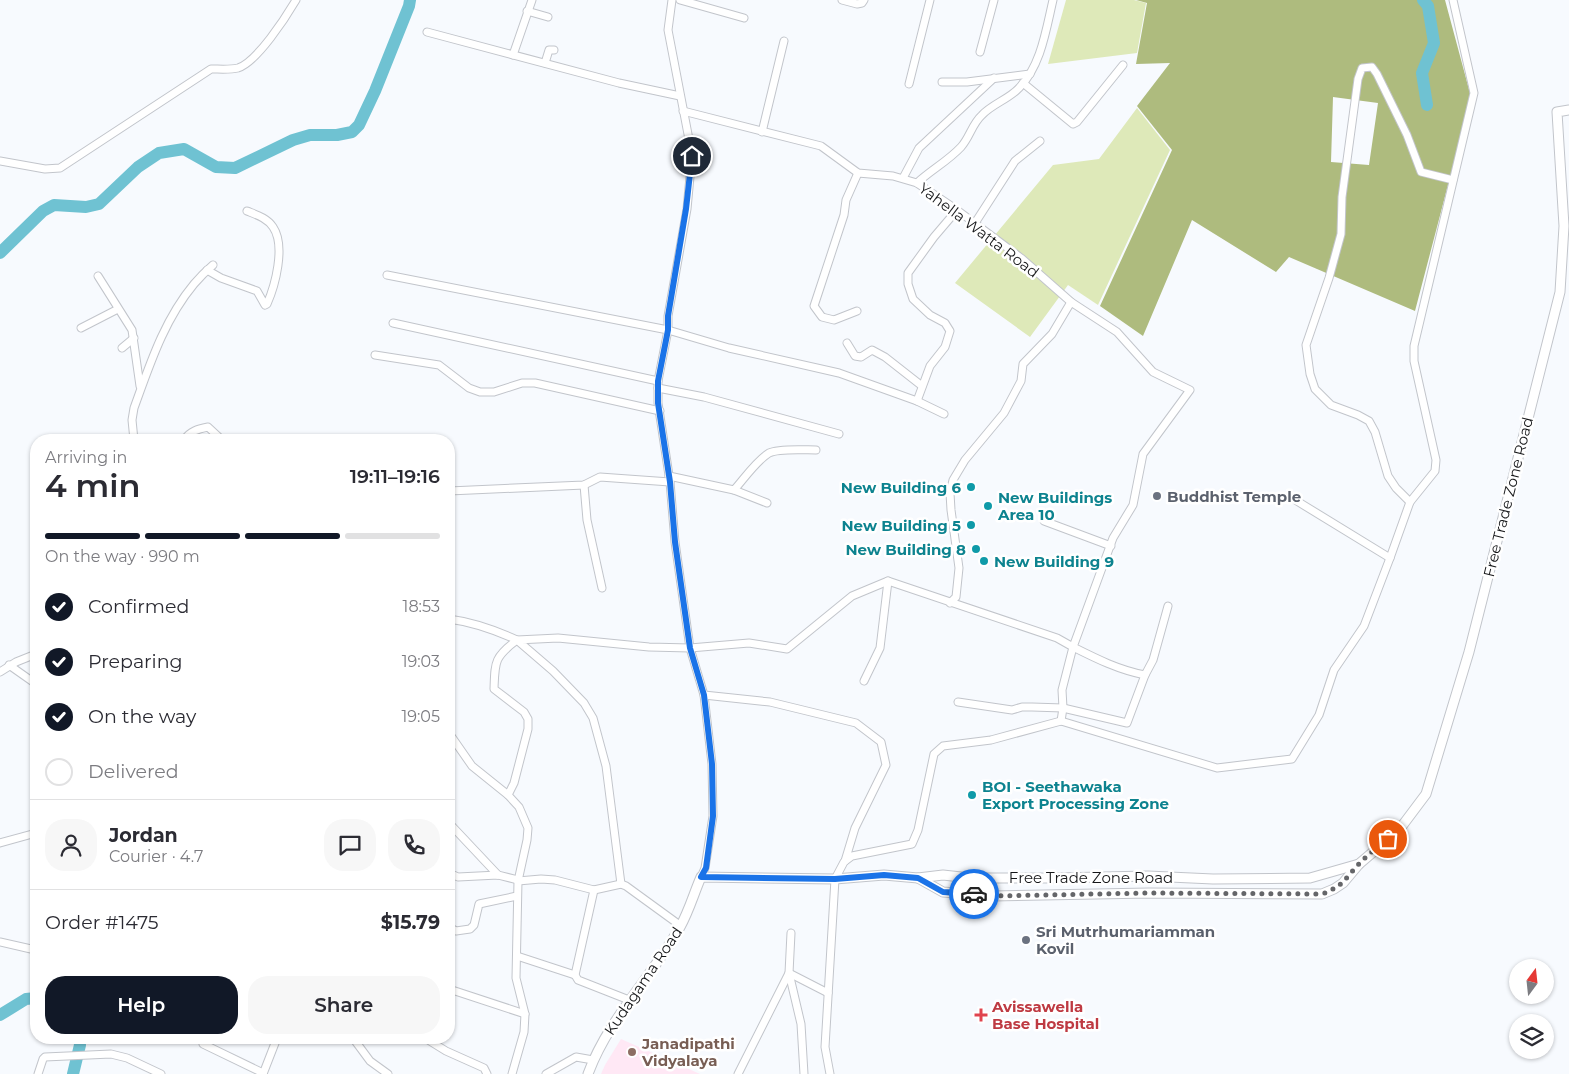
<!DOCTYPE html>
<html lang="en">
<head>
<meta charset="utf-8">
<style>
  :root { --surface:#fff; --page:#f7f7f7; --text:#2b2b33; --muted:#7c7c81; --line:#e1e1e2; --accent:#111827 }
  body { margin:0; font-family:Montserrat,sans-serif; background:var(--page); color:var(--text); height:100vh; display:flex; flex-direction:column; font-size:19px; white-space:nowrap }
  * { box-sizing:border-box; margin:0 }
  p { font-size:16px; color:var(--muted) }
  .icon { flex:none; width:28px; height:28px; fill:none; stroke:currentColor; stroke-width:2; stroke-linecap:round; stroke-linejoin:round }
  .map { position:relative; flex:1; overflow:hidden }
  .side { position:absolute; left:30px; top:434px; width:425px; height:610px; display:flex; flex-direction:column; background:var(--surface); border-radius:20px; box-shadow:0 1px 4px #0004 }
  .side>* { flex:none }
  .needle { width:32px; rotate:15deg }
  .fabs { position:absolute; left:1509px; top:959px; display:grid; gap:10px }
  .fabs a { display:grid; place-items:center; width:45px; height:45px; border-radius:50%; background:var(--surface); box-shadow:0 1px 4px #0004; font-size:25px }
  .pin { position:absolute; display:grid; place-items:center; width:42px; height:42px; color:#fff; margin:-21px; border:2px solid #fff; border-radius:50%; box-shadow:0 1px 5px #0007 }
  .courier { position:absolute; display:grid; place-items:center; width:50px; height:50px; margin:-25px; border:4px solid #1a73e8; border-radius:50%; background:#fff; color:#222; box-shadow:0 1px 6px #0007 }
  .headline em { font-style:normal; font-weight:600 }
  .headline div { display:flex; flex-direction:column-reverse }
  .headline { display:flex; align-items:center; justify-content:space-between; height:85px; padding:0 15px }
  h1 { font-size:32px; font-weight:600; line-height:38px }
  .bar { display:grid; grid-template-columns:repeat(4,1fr); gap:8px 5px; align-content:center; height:60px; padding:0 15px }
  .bar i { height:6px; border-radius:4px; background:var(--line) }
  .bar .on { background:var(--accent) }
  .bar p { grid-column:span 4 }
  .line { display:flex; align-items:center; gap:12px; padding:0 15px; border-top:1px solid var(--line) }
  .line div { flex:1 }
  .round { display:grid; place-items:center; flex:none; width:52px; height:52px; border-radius:20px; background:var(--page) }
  ol { padding:0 15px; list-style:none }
  li { display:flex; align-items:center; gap:15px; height:55px }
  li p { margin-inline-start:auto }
  li .icon { padding:5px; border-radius:50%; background:var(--accent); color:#fff; stroke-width:4 }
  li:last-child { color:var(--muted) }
  li i { width:28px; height:28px; border:2px solid var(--line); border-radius:50% }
  .button { display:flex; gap:10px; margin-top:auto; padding:10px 15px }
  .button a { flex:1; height:58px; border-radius:20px; background:var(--accent); color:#fff; font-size:20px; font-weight:600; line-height:58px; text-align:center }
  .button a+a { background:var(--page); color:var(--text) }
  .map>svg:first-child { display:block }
</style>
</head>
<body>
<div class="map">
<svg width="1569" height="1074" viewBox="0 0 1569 1074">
  <rect width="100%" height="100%" fill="#f7fafe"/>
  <path fill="#ffe8f5" d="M621,1039L700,1074H601L605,1065Z"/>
  <g fill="#dee9b9">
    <path d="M1066,0H1134L1146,3L1137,53L1048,64Z"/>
    <path d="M1137,108L1170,150L1098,305L1068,285L1030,337L955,283L1053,165L1099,159Z"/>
  </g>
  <path fill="#aebb7e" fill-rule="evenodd" d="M1136,0H1445L1471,97L1415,311L1289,257L1276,272L1192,220L1143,336L1100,306L1172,150L1137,106L1170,63L1136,64L1147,3ZM1333,97L1378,103L1369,165L1331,162Z"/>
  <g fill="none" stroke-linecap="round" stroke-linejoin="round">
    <g stroke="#6fc2d2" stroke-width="12">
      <path d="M1423,0L1428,6L1434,43L1422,73L1427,105"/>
      <path d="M0,253L43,211L54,205L86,207L99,204L138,167L159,153L184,149L216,167L235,168L293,140L310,135H337L352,132L359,125L375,91L409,6L410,0"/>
      <path d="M0,1015L26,999L36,998"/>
      <path d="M73,1074L80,1045L79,1038"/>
    </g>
    <g stroke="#c2c5cb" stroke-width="9">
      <g id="minor">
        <path d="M672,0L668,30L692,155L687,209L668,316V330L658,381V403L670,482L675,542L690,648L704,695L712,764L713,816L705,868L701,877"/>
        <path d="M680,0L744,18"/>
        <path d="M842,0L857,4L862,3L864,0"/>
        <path d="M527,11L548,17"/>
        <path d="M427,32L619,83L680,96"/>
        <path d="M980,52L994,0"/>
        <path d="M513,55L532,0"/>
        <path d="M545,63L549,50H554"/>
        <path d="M942,82H967L1030,74"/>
        <path d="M1023,83L1073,124L1077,122L1123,65"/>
        <path d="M909,84L930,0"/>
        <path d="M683,111L821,146L858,173L893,176L917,183L957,210L1021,258L1071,302"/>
        <path d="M762,132L784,41"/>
        <path d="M0,161L45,169L60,168L211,69C219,69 230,70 238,68C257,62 286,17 296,0"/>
        <path d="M903,178L919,148L994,78"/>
        <path d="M917,183C931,170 948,161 961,147C970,137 972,124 982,115C992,104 1009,99 1019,88C1041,66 1046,30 1053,0"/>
        <path d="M975,223L1015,161L1040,141"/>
        <path d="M207,270L221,278L257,291L265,305L267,304C275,286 286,246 273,227C267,218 257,215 247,211"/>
        <path d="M387,275L668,330L729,348L839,373L917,401L944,414"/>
        <path d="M98,276L132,330L140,386"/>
        <path d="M857,311L834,320L822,317L814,306L844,215L846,200L858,173"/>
        <path d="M393,323L658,381"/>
        <path d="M81,328L118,309"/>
        <path d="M847,343L855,356L861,357L872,350L885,357L922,386"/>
        <path d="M122,348L134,338"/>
        <path d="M375,355L439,365L469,388L480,392H494L522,383H535L660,411"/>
        <path d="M658,388L704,397L839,434"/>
        <path d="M917,401L930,366L945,347L950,331L945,323L930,315L913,299L908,284V273L934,237L957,210"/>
        <path d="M134,440L132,420L134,408C150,364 164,320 194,284C200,277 206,271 213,265"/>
        <path d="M184,440C190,431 198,429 208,427L222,440"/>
        <path d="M669,476L734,490C744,479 756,461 769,453C779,448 805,450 816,450"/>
        <path d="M584,485L587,520L602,588"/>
        <path d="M734,490L767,503"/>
        <path d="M449,491L584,485L600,477L670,482"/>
        <path d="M1292,498L1390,558"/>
        <path d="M1410,502L1396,488L1388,476L1375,432L1369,421L1358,415L1331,405L1315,389L1310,374L1306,345L1329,278L1341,234L1342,197L1358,79L1362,68L1372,67L1377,74L1407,135L1421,172L1453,180"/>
        <path d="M1044,521L1111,546"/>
        <path d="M950,603L956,597L959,568L951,510L950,493L953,480L965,460L1004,413L1021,381L1023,364L1052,334L1071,302L1117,332L1153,372L1190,390L1143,454L1133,505L1113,538L1073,647C1097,659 1119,670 1145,675L1153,660L1168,606"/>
        <path d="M449,619C472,622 495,630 517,640C494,657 495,662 494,689L524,712L528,719V729L514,783L508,795L519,807L528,828L527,840L518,881L516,978L525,1014L524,1032L512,1074"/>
        <path d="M9,665L36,684"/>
        <path d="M0,672L16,662L36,654"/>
        <path d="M864,681L880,648L888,581"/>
        <path d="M704,695L770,702L856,723L881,742L886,765L855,828L845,861"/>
        <path d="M958,702L1012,710L1022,707H1032L1063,708L1127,723L1145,675"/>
        <path d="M449,733L472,766L508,795"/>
        <path d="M449,823L498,875"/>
        <path d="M0,843L36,833"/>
        <path d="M449,873L458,877L498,875L518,880"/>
        <path d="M518,881L541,879L555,880L594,890L575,975L578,980L629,1000"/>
        <path d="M621,884L606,766L593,718L584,703L553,671L517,640L558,638L649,647L690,648L749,643L787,649L852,596L888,581L1057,638L1073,647L1062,690L1063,708L1061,721"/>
        <path d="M594,890L621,884L626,886L681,926"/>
        <path d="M449,927L456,931L470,929L474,925L479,904L517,896"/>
        <path d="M791,933L789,973L801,1024L804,1074"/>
        <path d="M0,942L31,949L36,952"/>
        <path d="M517,956L575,975"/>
        <path d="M449,989L525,1014"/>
        <path d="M353,1038L370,1061L388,1074"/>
        <path d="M425,1038L446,1051L484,1068L487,1074"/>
        <path d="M203,1044L263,1073"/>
        <path d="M38,1074L43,1059L45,1057L111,1054L127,1058L161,1074"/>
        <path d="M263,1074L277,1038"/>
        <path d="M546,1074L576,1057L593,1060"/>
        <path d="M738,1074L789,973L828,993"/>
        <path d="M830,1074L825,1047L835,879L844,862L852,856L912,844L918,830L934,754L943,746L991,740L1061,721L1217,768L1292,759L1319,715L1334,670L1364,626L1390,558L1410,502L1435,471L1436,460L1414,361V346L1474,93L1453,0"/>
      </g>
    </g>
    <g stroke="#c2c5cb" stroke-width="11">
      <g id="tertiary">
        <path d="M918,878L943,892L992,896L1149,893L1322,894L1334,889L1343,883L1359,864L1399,830L1426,794L1469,652L1560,292L1564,226L1557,112L1569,110"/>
        <path d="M588,1074C608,1019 652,977 680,927C689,911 694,893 701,877L835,879L884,875L918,878L943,875L970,878H1055L1148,876L1213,879L1310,878L1359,864"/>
      </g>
    </g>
    <use href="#minor" stroke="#fff" stroke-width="7"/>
    <use href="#tertiary" stroke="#fff" stroke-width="9"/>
  </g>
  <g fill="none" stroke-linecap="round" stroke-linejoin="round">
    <path stroke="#656669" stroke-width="5" stroke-dasharray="0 9" d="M974,894L992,896L1149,893L1322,894C1343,886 1344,880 1358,865C1367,855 1378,847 1388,839"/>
    <path stroke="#1a73e8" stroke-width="6" d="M692,156L686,209L668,316V330L658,381V403L670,482L675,542L690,648L704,695L712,764L713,816L706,868L701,877L835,879L884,875L918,878L943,892L974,894"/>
  </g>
  <g fill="#0f9aa8" stroke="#fff" stroke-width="2">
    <circle cx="971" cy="487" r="5"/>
    <circle cx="988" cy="506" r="5"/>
    <circle cx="971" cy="525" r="5"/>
    <circle cx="976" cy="549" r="5"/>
    <circle cx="984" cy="561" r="5"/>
    <circle cx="972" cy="795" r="5"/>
  </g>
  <g fill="#6b7280" stroke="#fff" stroke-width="2">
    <circle cx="1157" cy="496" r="5"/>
    <circle cx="1026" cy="940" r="5"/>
  </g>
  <path fill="#e0444e" stroke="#fff" stroke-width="2" d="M978.5 1007.5h5v5h5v5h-5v5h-5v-5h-5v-5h5z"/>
  <circle fill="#8d6e63" stroke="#fff" stroke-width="2" cx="632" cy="1052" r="5"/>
  <g text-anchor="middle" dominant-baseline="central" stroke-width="5" stroke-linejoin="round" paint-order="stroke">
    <g font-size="15" fill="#161719" stroke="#fff">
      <text transform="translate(979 230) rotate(37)">Yahella Watta Road</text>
      <text transform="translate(1508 497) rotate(-76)">Free Trade Zone Road</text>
      <text x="1091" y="877">Free Trade Zone Road</text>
      <text transform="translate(643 981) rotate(-56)">Kudagama Road</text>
    </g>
    <g font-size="15" font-weight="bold" fill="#0d838f" stroke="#fff" text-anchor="end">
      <text x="961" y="487">New Building 6</text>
      <text x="998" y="497" text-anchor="start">New Buildings<tspan x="998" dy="17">Area 10</tspan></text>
      <text x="961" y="525">New Building 5</text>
      <text x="966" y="549">New Building 8</text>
      <text x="994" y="561" text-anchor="start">New Building 9</text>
      <text x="982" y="786" text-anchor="start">BOI - Seethawaka<tspan x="982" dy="17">Export Processing Zone</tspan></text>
    </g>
    <g font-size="15" font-weight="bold" fill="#5b616d" stroke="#fff" text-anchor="start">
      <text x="1167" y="496">Buddhist Temple</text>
      <text x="1036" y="931">Sri Mutrhumariamman<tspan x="1036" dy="17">Kovil</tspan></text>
    </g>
    <g font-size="15" font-weight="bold" fill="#be3a42" stroke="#fff" text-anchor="start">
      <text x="992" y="1006">Avissawella<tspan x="992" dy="17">Base Hospital</tspan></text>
    </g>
    <g font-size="15" font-weight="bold" fill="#785e54" stroke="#fff" text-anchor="start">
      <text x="642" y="1043">Janadipathi<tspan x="642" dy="17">Vidyalaya</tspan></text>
    </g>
  </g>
</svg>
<div class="fabs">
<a><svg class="needle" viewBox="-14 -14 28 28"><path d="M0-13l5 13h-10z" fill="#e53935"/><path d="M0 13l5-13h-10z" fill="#7c7c81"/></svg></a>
<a><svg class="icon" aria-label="layers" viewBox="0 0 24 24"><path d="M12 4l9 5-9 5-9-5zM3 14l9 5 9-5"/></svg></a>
</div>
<div class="pin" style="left:1388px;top:839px;background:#ea580c"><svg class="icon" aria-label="bag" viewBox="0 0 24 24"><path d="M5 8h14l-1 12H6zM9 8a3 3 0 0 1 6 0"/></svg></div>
<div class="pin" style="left:692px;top:156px;background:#1f2937"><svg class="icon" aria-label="home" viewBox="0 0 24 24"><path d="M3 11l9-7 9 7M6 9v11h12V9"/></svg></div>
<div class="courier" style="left:974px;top:894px"><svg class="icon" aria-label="car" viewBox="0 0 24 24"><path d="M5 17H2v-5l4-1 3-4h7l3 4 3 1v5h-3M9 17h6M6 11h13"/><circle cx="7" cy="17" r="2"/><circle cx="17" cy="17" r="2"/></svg></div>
<section class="side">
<div class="headline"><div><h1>4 min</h1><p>Arriving in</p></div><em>19:11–19:16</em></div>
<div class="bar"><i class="on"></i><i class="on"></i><i class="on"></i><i></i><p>On the way · 990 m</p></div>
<ol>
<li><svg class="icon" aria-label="check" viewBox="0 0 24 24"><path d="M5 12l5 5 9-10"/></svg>Confirmed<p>18:53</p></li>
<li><svg class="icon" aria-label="check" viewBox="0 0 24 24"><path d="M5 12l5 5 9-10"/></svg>Preparing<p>19:03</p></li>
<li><svg class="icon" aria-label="check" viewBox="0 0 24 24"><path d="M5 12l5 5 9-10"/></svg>On the way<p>19:05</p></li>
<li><i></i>Delivered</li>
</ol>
<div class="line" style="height:90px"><a class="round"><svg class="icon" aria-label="person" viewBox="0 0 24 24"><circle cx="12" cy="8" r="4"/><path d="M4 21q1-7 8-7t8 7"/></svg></a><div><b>Jordan</b><p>Courier · 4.7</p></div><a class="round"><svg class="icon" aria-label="chat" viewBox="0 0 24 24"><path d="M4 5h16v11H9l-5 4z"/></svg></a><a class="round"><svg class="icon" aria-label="phone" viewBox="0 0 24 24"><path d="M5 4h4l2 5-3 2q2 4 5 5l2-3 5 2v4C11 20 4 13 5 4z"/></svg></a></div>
<div class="line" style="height:65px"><div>Order #1475</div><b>$15.79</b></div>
<div class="button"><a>Help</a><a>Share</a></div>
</section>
</div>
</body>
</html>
